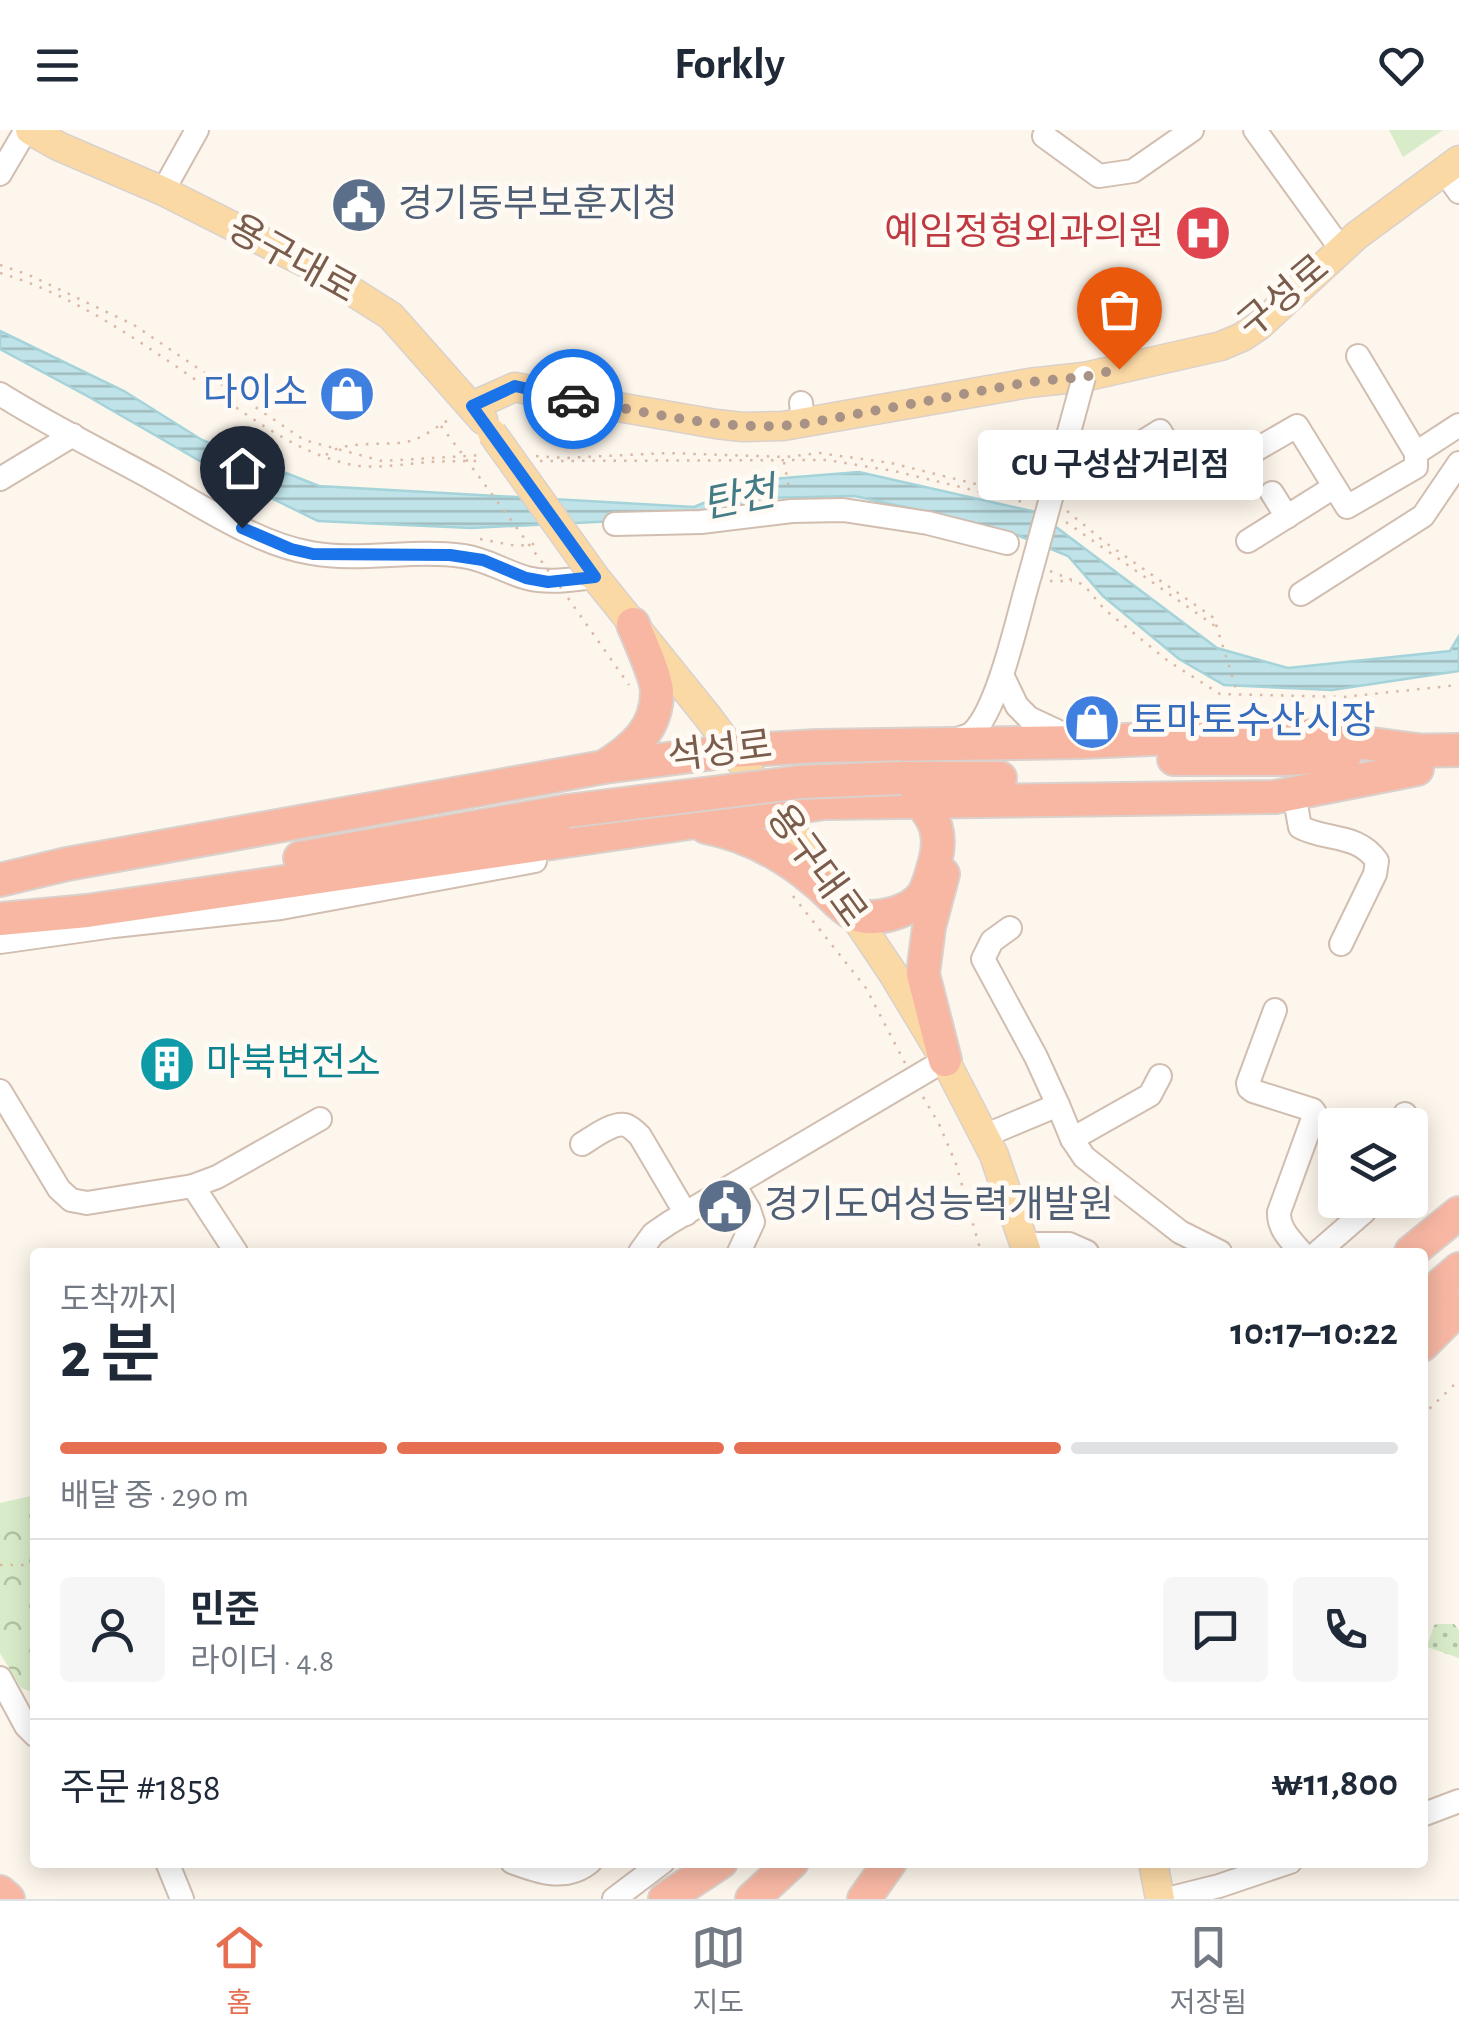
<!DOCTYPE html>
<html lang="ko">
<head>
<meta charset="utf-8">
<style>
  :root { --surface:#fff; --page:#f6f6f7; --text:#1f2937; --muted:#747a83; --line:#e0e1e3; --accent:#e76f51 }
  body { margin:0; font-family:"Alegreya Sans","Noto Sans KR",sans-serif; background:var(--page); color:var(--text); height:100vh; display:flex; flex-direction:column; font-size:38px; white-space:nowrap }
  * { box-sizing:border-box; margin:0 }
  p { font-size:32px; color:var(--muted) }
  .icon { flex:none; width:55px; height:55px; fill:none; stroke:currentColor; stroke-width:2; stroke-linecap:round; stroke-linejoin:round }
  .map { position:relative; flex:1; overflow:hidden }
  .details { position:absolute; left:30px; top:1118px; width:1398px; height:620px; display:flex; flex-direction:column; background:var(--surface); border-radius:10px; box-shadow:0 5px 25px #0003 }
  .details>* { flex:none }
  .tools { position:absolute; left:1318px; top:978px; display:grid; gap:20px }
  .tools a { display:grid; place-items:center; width:110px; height:110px; border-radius:10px; background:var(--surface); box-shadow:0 5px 25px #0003; font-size:50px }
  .pin { position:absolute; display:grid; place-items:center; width:85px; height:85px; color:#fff; margin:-102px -42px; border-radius:50% 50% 50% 0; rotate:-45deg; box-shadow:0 0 10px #0007 }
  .pin .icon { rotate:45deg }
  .courier { position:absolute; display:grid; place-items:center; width:100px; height:100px; margin:-50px; border:8px solid #1a73e8; border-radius:50%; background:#fff; color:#222; box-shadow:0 2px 12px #0007 }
  .bubble { position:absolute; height:70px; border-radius:10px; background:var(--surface); box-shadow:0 5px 25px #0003; font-size:32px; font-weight:600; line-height:70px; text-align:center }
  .headline em { font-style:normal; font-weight:600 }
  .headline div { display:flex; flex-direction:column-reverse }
  .headline { display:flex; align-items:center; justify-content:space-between; height:170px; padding:0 30px }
  h1 { font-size:65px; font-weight:600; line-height:75px }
  .bar { display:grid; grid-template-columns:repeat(4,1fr); gap:15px 10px; align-content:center; height:120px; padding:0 30px }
  .bar i { height:12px; border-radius:8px; background:var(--line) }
  .bar .current { background:var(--accent) }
  .bar p { grid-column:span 4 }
  .line { display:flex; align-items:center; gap:25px; padding:0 30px; border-top:2px solid var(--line) }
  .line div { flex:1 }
  .round { display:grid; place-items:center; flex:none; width:105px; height:105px; border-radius:10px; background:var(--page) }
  header { display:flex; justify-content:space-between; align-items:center; height:130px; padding:0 30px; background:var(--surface); font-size:45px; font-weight:600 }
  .tab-bar { display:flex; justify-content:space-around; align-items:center; height:140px; border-top:2px solid var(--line); background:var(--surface); font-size:28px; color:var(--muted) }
  .tab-bar a { display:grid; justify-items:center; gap:5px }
  .tab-bar .current { color:var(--accent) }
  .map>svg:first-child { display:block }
</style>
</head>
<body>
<header><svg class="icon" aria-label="menu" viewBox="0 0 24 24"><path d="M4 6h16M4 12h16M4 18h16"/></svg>Forkly<svg class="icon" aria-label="heart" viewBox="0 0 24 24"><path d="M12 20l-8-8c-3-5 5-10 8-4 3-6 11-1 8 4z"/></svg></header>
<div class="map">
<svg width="1459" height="1769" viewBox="0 0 1459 1769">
  <defs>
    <pattern id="forest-crowns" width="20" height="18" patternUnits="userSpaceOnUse" patternTransform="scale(2.5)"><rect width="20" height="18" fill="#d8ecc9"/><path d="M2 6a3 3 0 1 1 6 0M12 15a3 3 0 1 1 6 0" fill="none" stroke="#b4c2a5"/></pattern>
    <pattern id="park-dots" width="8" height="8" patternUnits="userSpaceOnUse" patternTransform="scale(2.5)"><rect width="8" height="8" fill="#d8ecc9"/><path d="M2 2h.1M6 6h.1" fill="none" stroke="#b4c2a5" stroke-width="1.8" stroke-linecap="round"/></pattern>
    <pattern id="water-rules" width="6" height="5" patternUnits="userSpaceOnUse" patternTransform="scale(2.5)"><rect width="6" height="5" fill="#bfe3e8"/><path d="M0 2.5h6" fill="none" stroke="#a0bbbe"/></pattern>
  </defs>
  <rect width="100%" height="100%" fill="#fdf6ec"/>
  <path fill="url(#forest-crowns)" d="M35,1365V1563L21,1558L0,1523V1373Z"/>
  <path fill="url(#park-dots)" d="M1439,1494H1454L1459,1500V1528L1427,1517L1434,1495Z"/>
  <path fill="#d8ecc9" d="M1389,0H1443L1403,27Z"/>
  <path fill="url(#water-rules)" stroke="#a5d3da" stroke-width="2.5" d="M0,201L124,261L202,310L319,356L694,377L759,350L859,342L1036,382L1217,518L1288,538L1450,521L1459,506V541L1332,560L1224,555L1179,529L1103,466L1068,426L1017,405L964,390L854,366L765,368L699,387L471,398L318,391L224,345L89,267L0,219Z"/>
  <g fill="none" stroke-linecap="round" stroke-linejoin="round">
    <g stroke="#d1beb0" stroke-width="26">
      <g id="minor">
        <path d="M1255,0L1341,119"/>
        <path d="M1044,6L1099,46L1133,41L1192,0"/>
        <path d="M1444,41L1459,62"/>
        <path d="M0,44L26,0"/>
        <path d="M163,61L197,0"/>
        <path d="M1358,226L1416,323"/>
        <path d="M0,264C49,295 102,321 153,349C200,375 257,414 311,423C361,432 412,419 463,426C486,429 505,442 527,448C550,454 573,449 595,447"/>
        <path d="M801,273L803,293"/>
        <path d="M1128,321L1160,301L1193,356L1297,296L1347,377L1416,337V323L1459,295"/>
        <path d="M0,349L73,305"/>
        <path d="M1272,363L1287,387"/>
        <path d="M615,394L701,392L792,381L843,380L928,393L1007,413"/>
        <path d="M1248,411L1334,357"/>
        <path d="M1301,464L1423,386L1459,333"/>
        <path d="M1002,545L1017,576L1029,588L1074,609"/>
        <path d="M950,611C956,609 967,607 972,603C999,579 1019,481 1030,445"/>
        <path d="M1294,664L1300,697C1326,711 1358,703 1377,731L1375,744L1341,814"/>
        <path d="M1010,798L992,811L983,829L1036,927L1058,975"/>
        <path d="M0,812L114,796L281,778L535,731"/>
        <path d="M1275,880L1248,953L1249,958L1253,961L1313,980L1315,983L1279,1082C1278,1099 1291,1110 1301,1122"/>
        <path d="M0,961L59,1059L71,1070L87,1073L193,1056L217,1047L320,989"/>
        <path d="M1401,995L1405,984"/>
        <path d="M984,1006L1058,975L1072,1009L1084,1027L1180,1102L1220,1122"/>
        <path d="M1072,1009L1150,965L1160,946"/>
        <path d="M582,1014C592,1008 613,992 625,995C630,996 637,1003 640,1006L686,1084"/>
        <path d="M193,1056L236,1122"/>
        <path d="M735,1056L749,1080L753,1092L739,1122"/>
        <path d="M1025,1114H1069L1087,1122"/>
        <path d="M640,1122L653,1104L669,1093L945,930"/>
        <path d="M1318,1122L1364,1082L1373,1070"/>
        <path d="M0,1548L26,1596L35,1605"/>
        <path d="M1422,1685L1459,1671"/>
        <path d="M167,1732L182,1769"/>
        <path d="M512,1732C538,1742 566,1752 590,1732"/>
        <path d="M614,1769L663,1732"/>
        <path d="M1167,1769L1219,1756L1290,1732"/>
      </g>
    </g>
    <g stroke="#dad1cd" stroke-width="31">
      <g id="major">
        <path d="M30,0L58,16L163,61L312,136L391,186L483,290"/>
        <path d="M472,276L515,257L566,268L716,294L743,297L783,296L1029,253L1084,247L1221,216L1242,207L1260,195L1356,106L1459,30"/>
        <path d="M595,447L708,587L853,784L892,842L945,930L994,1025L1027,1122"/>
        <path d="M1153,1732L1160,1769"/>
      </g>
    </g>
    <g stroke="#dad1cd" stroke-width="36">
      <g id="highway">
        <path d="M1399,621L1459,620"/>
        <path d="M1174,629H1286L1345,625"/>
        <path d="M604,637C633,619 657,599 657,562C657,548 639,509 633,494"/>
        <path d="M901,648H1000"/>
        <path d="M706,697C748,705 783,724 816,752C828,761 839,776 852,783C871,793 910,783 923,765C929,756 933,739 936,728C941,704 936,690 920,672"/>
        <path d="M300,728L567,681"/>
        <path d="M943,744L929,797L923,844L945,930"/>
        <path d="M0,750L67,734L604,637L731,621L817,616L1081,612L1288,603L1417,620"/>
        <path d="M0,789L87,781L824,673L1275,667L1417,639"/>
        <path d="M1411,1122L1459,1083"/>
        <path d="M1422,1171L1459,1139"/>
        <path d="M1422,1215L1459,1178"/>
        <path d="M0,1762L8,1769"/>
        <path d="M665,1769L721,1732"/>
        <path d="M752,1769L792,1732"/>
        <path d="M864,1769L890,1732"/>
      </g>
    </g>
    <g stroke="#d9b8a5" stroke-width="2.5" stroke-dasharray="2.5 8" stroke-linecap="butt">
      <path d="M0,135L29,145L134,195L304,310L382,331L483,325"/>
      <path d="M0,143C78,166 146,216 212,261C256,291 299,324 353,335C377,339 404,334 429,332C447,331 464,331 482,331"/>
      <path d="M441,296L460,321"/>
      <path d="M326,325C346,308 388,318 414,310C426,305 438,296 450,289"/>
      <path d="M536,326L565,328L667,323L786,327L819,323L891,333L1032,368"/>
      <path d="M540,331L827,330L894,341L1027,373"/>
      <path d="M784,332L790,363"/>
      <path d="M1067,381L1106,413L1214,488L1238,565"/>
      <path d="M1066,392L1215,496"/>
      <path d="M480,409L517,416L541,413"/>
      <path d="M1050,441L1084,455L1104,479L1168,531L1220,564L1343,567L1459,555"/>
      <path d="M1050,451H1072"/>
      <path d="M568,468L629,555"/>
      <path d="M793,766L866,858L905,933"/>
      <path d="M923,967L939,994L956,1034L981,1122"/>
      <path d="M1422,1286L1459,1250"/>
      <path d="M0,1435H25L35,1431"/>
    </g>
    <use href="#minor" stroke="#fff" stroke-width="22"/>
    <use href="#major" stroke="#fbd9a5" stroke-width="28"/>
    <use href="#highway" stroke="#f7b7a3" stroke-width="32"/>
    <g stroke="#d1beb0" stroke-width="26" stroke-linecap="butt">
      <path id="minor-bridge" d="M1030,445L1084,247"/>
    </g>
    <g stroke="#dad1cd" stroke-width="31" stroke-linecap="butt">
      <path id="major-bridge" d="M492,303L595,447"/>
    </g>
    <g stroke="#dad1cd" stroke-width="36" stroke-linecap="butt">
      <path id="highway-bridge" d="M567,681L801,652L901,648"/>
    </g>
    <path stroke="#d9b8a5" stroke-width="2.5" stroke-dasharray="2.5 8" stroke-linecap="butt" d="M460,321L564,462"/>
    <use href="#minor-bridge" stroke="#fff" stroke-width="22"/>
    <use href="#major-bridge" stroke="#fbd9a5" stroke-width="28"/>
    <use href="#highway-bridge" stroke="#f7b7a3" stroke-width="32"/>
  </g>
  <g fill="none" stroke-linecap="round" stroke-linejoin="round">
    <path stroke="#a89285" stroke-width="10" stroke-dasharray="0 18" d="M573,269C649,282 726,303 803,294L1029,252L1084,247L1119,239"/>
    <path stroke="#1a73e8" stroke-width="12" d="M242,398L291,419L313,424L450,425L483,430L526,448L548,452L595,447L472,276L515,256L573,269"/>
  </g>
  <defs>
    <g id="civic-disc" transform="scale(2.875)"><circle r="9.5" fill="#5c6f8a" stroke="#fffaf3"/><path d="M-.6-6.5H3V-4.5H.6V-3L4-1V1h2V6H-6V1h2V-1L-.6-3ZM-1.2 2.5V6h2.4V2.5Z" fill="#fff"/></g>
    <g id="hospital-disc" transform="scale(2.875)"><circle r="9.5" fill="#e0444e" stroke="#fffaf3"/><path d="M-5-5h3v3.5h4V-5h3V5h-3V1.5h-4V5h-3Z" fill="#fff"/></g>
    <g id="shop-disc" transform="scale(2.875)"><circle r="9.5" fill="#3f7fe0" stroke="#fffaf3"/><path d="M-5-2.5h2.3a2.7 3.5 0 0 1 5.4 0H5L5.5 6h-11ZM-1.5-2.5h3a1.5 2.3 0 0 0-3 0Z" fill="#fff"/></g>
    <g id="building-disc" transform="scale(2.875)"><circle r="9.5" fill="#0f9aa8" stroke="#fffaf3"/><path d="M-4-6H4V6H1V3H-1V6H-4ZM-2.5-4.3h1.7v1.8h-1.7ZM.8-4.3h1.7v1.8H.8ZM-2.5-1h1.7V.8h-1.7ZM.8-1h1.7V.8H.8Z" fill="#fff"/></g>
  </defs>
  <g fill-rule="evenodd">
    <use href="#civic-disc" x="359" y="75"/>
    <use href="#hospital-disc" x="1203" y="103"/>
    <use href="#shop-disc" x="347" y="264"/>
    <use href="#shop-disc" x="1092" y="592"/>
    <use href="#building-disc" x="167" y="934"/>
    <use href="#civic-disc" x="725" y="1076"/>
  </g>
  <g text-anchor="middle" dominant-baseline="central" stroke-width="10" stroke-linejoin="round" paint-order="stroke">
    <g font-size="38" fill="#4e5e75" stroke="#fffaf3" text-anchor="start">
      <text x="398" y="75">경기동부보훈지청</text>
      <text x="764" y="1076">경기도여성능력개발원</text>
    </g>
    <g font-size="38" fill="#be3a42" stroke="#fffaf3" text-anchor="end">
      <text x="1164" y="103">예임정형외과의원</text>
    </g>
    <g font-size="38" fill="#7a5c4d" stroke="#fffaf3">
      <text transform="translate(292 130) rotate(29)">용구대로</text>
      <text transform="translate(1284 167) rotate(-40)">구성로</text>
      <text transform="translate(720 622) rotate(-7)">석성로</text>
      <text transform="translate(816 736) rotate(54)">용구대로</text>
    </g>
    <g font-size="38" fill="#366cbe" stroke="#fffaf3" text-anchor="end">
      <text x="308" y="264">다이소</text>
      <text x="1131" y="592" text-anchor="start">토마토수산시장</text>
    </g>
    <g font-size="38" fill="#0d838f" stroke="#fffaf3" text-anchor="start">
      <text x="206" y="934">마북변전소</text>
    </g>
    <g font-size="40" font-style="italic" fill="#437c86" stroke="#fffaf3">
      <text transform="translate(739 369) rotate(-11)">탄천</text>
    </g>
  </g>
</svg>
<div class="tools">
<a><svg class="icon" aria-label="layers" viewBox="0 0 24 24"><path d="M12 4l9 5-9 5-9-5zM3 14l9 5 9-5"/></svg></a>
</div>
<div class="pin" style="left:1119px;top:239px;background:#ea580c"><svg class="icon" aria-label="bag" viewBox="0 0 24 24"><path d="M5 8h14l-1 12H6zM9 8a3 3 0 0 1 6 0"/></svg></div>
<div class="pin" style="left:242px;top:398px;background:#1f2937"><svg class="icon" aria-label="home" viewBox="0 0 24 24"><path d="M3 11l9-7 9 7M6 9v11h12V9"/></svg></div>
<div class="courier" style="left:573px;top:269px"><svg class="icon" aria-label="car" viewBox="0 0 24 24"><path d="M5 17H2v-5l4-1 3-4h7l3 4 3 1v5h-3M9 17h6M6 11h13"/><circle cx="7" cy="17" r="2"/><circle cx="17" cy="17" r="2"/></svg></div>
<div class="bubble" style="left:978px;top:300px;width:285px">CU 구성삼거리점</div>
<section class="details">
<div class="headline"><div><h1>2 분</h1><p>도착까지</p></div><em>10:17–10:22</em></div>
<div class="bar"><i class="current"></i><i class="current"></i><i class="current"></i><i></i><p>배달 중 · 290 m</p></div>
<div class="line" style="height:180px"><a class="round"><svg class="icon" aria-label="person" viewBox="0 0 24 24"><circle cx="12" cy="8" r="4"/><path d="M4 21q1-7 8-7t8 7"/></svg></a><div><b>민준</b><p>라이더 · 4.8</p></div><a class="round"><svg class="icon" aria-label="chat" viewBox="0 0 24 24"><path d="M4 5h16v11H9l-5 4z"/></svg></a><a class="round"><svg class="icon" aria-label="phone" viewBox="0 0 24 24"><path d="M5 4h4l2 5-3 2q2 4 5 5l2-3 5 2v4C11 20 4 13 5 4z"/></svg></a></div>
<div class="line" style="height:130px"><div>주문 #1858</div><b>₩11,800</b></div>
</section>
</div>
<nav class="tab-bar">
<a class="current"><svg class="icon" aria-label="home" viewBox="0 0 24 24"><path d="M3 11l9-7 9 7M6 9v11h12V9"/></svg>홈</a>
<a><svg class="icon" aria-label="map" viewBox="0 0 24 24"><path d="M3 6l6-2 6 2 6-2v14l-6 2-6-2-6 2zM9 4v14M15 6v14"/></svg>지도</a>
<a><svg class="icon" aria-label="saved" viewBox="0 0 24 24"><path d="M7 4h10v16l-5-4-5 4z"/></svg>저장됨</a>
</nav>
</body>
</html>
